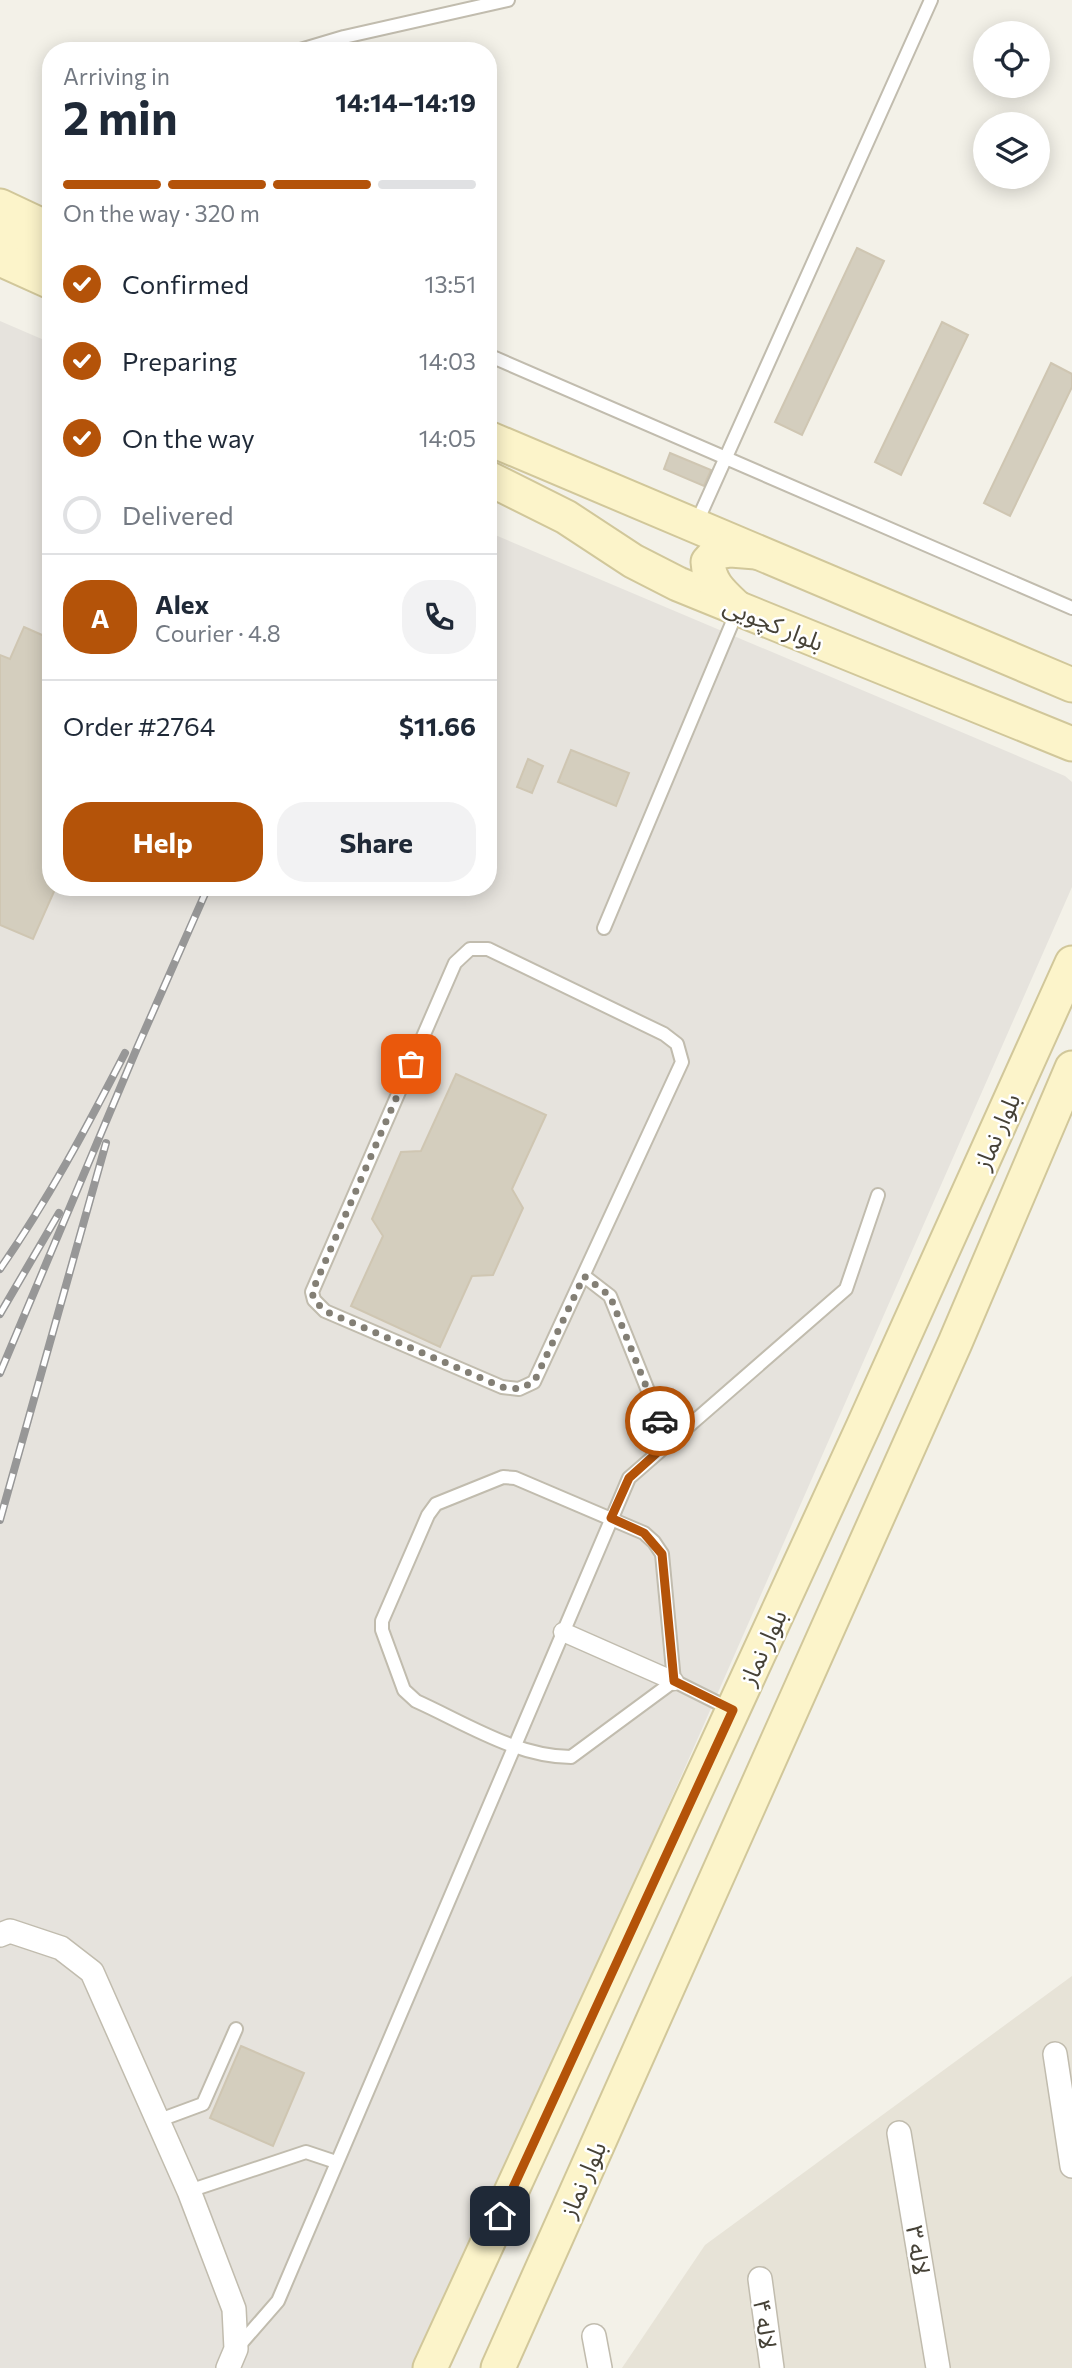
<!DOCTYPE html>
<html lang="en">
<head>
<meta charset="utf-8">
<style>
  :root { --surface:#fff; --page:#f2f2f3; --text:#1f2937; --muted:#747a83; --line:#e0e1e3; --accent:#b45309 }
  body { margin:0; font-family:Commissioner,"Noto Sans Arabic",sans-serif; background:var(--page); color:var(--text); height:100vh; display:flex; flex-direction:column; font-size:26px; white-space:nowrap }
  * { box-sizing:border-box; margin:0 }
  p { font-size:23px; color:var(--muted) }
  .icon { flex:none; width:38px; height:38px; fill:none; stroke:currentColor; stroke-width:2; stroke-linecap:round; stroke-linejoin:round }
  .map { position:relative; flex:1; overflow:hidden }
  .drawer { position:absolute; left:42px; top:42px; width:455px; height:854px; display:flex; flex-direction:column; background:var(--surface); border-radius:28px; box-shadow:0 4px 18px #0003 }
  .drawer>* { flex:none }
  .tools { position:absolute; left:973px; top:21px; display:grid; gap:14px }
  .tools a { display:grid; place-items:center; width:77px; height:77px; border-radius:50%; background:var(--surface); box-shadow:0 4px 18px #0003; font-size:35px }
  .pin { position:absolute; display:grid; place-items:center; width:60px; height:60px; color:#fff; margin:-30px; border-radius:14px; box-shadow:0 4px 10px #0006 }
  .courier { position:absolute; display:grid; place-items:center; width:70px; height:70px; margin:-35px; border:5px solid #b45309; border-radius:50%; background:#fff; color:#222; box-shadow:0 2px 9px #0007 }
  .head em { font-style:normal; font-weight:700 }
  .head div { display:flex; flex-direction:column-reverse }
  .head { display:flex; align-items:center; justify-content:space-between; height:119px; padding:0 21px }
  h1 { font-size:46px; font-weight:700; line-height:52px }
  .bar { display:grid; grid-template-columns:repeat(4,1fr); gap:10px 7px; align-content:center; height:84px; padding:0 21px }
  .bar i { height:9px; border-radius:5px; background:var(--line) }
  .bar .current { background:var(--accent) }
  .bar p { grid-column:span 4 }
  .line { display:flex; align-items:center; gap:18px; padding:0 21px; border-top:2px solid var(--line) }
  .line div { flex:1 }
  .round { display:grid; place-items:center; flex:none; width:74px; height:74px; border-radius:28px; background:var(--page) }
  ol { padding:0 21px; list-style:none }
  li { display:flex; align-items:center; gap:21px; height:77px }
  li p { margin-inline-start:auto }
  li .icon { padding:7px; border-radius:50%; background:var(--accent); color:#fff; stroke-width:4 }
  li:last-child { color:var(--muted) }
  li i { width:38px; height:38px; border:4px solid var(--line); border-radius:50% }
  .primary-button { display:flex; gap:14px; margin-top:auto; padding:14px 21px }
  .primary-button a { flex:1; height:80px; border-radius:28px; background:var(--accent); color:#fff; font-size:28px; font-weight:700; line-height:80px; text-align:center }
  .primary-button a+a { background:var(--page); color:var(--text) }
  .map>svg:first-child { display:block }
</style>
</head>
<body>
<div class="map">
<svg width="1072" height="2368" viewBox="0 0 1072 2368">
  <rect width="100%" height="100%" fill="#f3f1e8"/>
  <path fill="#e7e3d7" d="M1072,1976V2368H622L705,2245Z"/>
  <path fill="#e6e3dd" d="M0,321L51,343V887H488V532L1065,776L1072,782V887L421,2368H0Z"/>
  <g fill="#d4cebe" stroke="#cfc6b2" stroke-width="2">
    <path d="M857,248L884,261L802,435L775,422Z"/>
    <path d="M942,322L968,335L901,475L875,462Z"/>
    <path d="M1051,363L1072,374V387L1010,516L984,503Z"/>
    <path d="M670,453L711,470L704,486L664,469Z"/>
    <path d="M24,627L51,639V887H56L33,939L0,925V655L10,659Z"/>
    <path d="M571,750L629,773L616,806L558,782Z"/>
    <path d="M528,759L543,766L532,793L517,787Z"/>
    <path d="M456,1074L546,1115L512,1189L523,1208L493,1275L472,1276L440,1347L351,1306L383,1236L372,1219L401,1152L421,1151Z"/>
    <path d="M241,2046L304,2073L273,2146L210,2118Z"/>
  </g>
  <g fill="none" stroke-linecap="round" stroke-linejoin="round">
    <g stroke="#c1bcae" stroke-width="16">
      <g id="service">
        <path d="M297,51L344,37L508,0"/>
        <path d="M488,355L1072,608"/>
        <path d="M696,524L931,0"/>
        <path d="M604,928L738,609"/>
        <path d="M470,949H488L664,1034L677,1044L682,1062L534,1382L519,1389L502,1387L325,1311L314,1300L312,1292L455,963Z"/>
        <path d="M584,1276L610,1296L663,1428L670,1441"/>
        <path d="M503,1477L515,1478L644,1533L654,1542L662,1554L674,1681L571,1757C517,1757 465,1723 416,1701L404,1690L382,1630V1621L428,1515L436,1504Z"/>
        <path d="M674,1681L732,1710"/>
        <path d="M157,2121L203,2104L236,2029"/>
        <path d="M189,2191L306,2152L336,2162"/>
        <path d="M237,2348L278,2301L629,1478L846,1289L878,1195"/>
      </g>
    </g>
    <g stroke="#c1bcae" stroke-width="21">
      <path id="pedestrian" d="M563,1632L674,1681"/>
    </g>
    <g stroke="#c1bcae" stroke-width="26">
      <g id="minor">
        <path d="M0,1935L10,1931L61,1948L92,1972L189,2191L234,2309L236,2349L228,2368"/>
        <path d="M1055,2054L1072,2166"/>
        <path d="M899,2133L938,2368"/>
        <path d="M760,2279L772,2368"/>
        <path d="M594,2336L600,2368"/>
      </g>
    </g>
    <g stroke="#d1c79a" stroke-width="37">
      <g id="secondary">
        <path d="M0,206L51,230"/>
        <path d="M0,233L51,255"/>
        <path d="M0,259L51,282"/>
        <path d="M488,438L1072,685"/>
        <path d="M488,478L566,517L633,561L678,584L1072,744"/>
        <path d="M735,606C720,592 709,582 708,562L717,552L731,550L756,552"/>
        <path d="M430,2368L863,1427L1072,963"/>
        <path d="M498,2368L955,1343L1072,1068"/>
      </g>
    </g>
    <use href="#service" stroke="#fff" stroke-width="12"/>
    <use href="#pedestrian" stroke="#fff" stroke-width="18"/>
    <use href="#minor" stroke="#fff" stroke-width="23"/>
    <use href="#secondary" stroke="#fcf4ca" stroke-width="33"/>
    <g stroke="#979797" stroke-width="8">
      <g id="rail">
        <path d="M0,1269C48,1200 87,1127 125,1053"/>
        <path d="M0,1314L59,1213"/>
        <path d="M0,1373L137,1048L208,887"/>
        <path d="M0,1520L106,1143"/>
      </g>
    </g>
    <use href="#rail" stroke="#fff" stroke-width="5" stroke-dasharray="16" stroke-linecap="butt"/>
  </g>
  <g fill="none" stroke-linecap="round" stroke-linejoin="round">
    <path stroke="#837f75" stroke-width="7" stroke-dasharray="0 12.6" d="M411,1064L312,1292L314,1300L325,1311L502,1387L519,1389L534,1382L584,1276L610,1296L660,1421"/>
    <path stroke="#b45309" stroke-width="9" d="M500,2216L733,1710L674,1681L662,1554L644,1533L611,1518L629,1478L670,1441L660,1421"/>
  </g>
  <g text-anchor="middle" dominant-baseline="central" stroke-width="5" stroke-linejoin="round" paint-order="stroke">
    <g font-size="24" fill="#464237" stroke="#fff">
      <text transform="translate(774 623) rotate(22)">بلوار کچویی</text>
      <text transform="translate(996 1131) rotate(-66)">بلوار نماز</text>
      <text transform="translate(762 1647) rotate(-65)">بلوار نماز</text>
      <text transform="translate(582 2179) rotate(-66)">بلوار نماز</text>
      <text transform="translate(919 2250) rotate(81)">لاله ۳</text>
      <text transform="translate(766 2324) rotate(82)">لاله ۴</text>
    </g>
  </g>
</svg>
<div class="tools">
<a><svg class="icon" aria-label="locate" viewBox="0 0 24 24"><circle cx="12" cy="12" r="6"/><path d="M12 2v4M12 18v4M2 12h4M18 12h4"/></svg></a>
<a><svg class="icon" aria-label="layers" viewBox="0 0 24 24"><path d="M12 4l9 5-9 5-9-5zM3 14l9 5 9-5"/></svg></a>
</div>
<div class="pin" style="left:411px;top:1064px;background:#ea580c"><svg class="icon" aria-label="bag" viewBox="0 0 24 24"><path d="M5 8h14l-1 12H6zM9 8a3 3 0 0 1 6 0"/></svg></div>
<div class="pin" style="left:500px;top:2216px;background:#1f2937"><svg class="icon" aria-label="home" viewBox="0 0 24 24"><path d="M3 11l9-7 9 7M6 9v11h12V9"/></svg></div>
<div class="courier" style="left:660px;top:1421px"><svg class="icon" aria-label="car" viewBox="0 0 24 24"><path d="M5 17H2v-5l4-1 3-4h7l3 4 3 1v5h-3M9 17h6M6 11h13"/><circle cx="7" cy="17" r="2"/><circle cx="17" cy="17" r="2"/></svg></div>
<section class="drawer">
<div class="head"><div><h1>2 min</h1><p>Arriving in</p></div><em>14:14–14:19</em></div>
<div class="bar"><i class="current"></i><i class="current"></i><i class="current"></i><i></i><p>On the way · 320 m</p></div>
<ol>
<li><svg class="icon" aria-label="check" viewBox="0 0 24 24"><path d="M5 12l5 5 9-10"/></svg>Confirmed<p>13:51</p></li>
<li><svg class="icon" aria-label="check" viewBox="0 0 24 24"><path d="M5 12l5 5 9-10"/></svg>Preparing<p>14:03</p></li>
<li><svg class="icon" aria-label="check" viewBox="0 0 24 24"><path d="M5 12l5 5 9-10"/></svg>On the way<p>14:05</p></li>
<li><i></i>Delivered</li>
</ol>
<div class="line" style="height:126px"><b class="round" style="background:var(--accent);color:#fff">A</b><div><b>Alex</b><p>Courier · 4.8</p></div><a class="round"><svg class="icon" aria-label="phone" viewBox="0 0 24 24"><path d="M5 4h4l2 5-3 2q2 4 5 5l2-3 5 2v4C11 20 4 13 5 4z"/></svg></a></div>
<div class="line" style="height:91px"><div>Order #2764</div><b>$11.66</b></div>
<div class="primary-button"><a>Help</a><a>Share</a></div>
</section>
</div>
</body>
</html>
